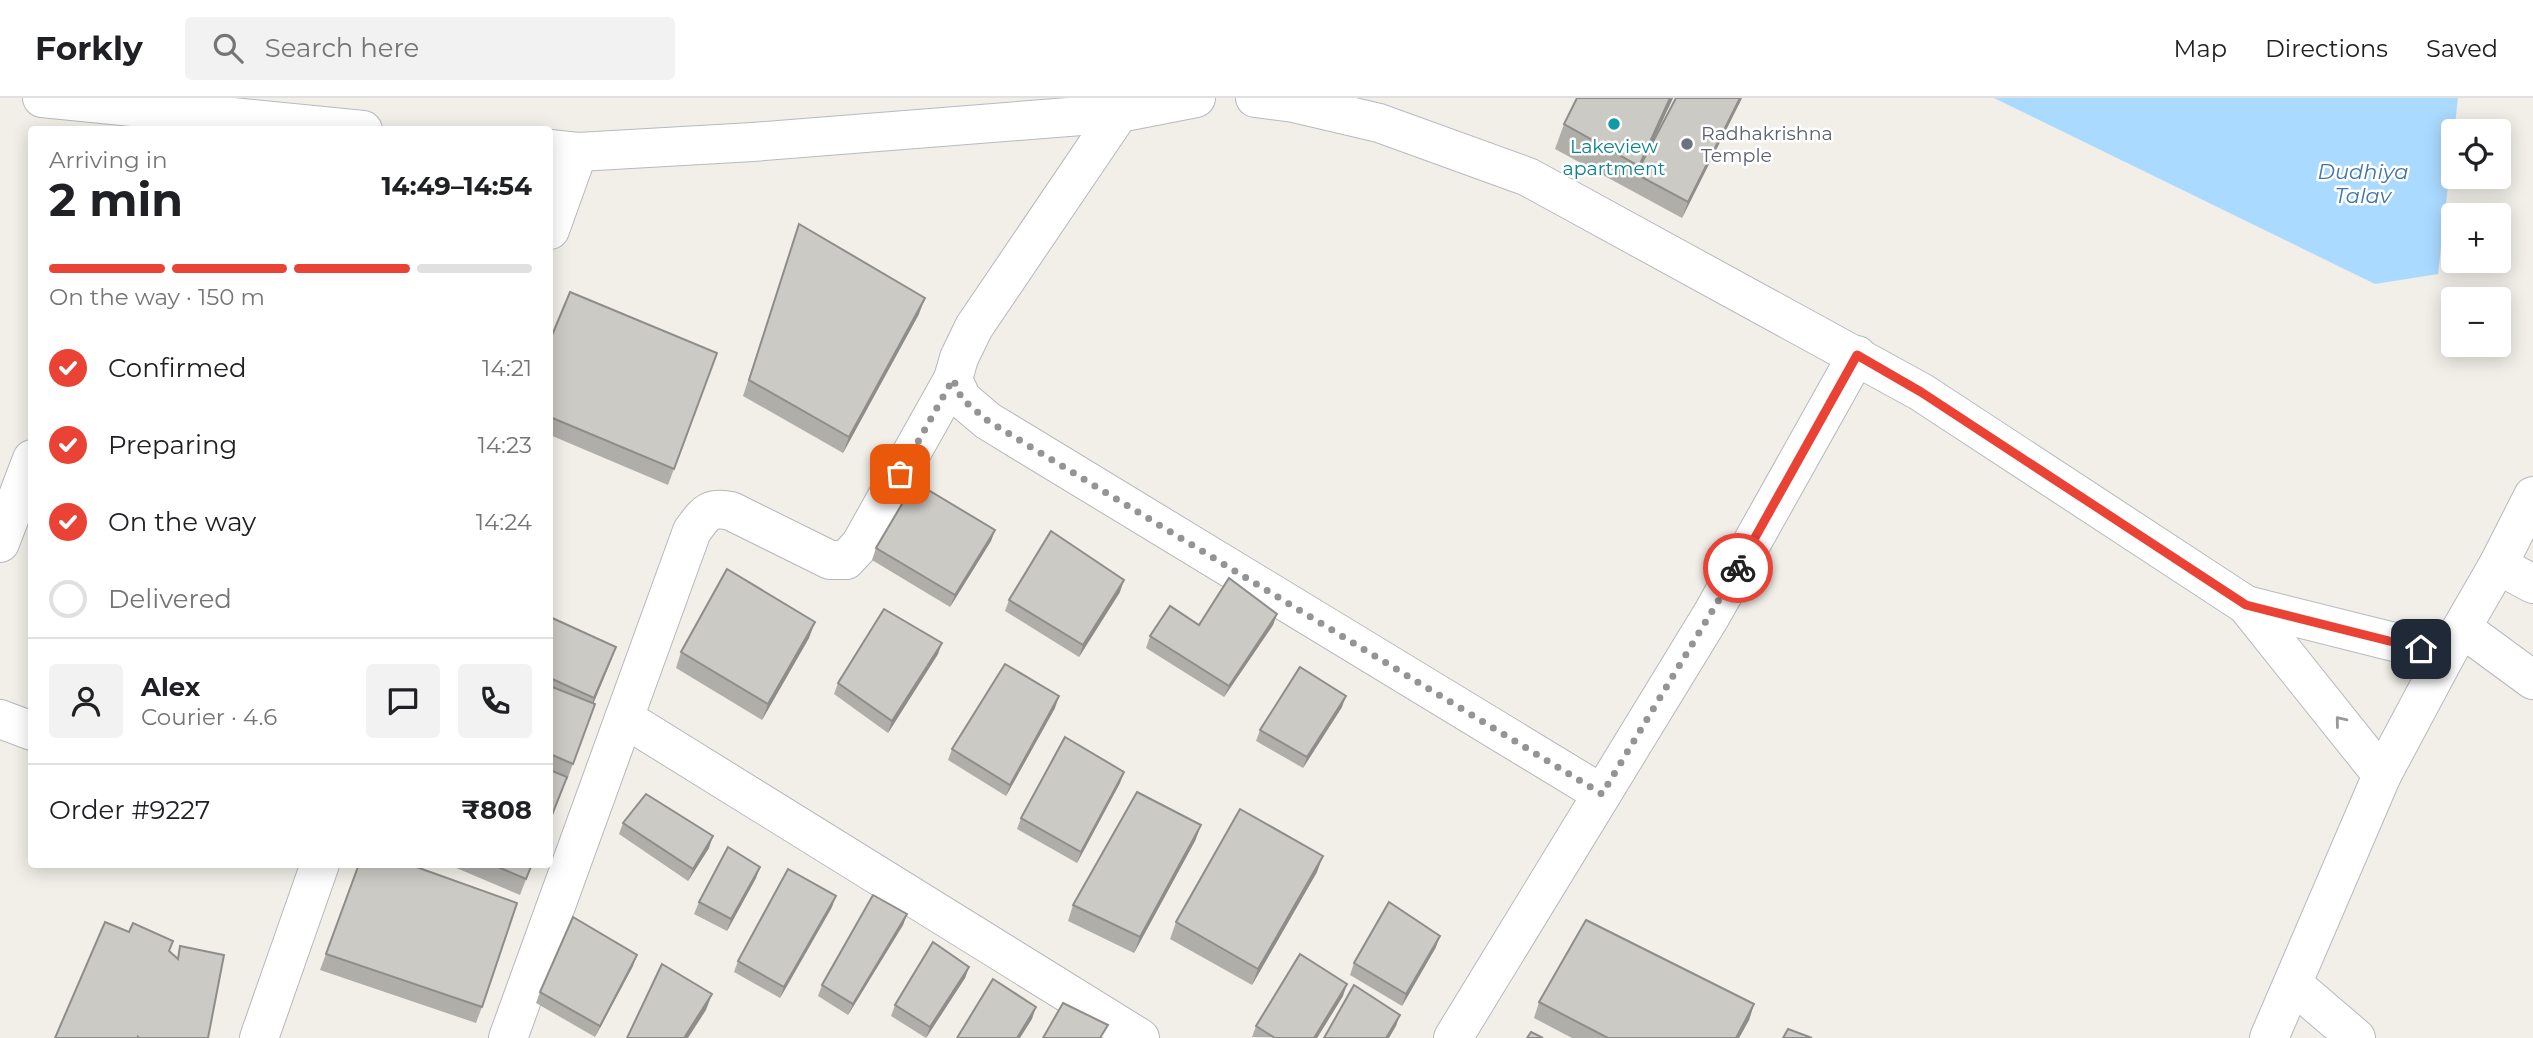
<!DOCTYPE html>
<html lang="en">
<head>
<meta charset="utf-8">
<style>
  :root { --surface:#fff; --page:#f2f2f2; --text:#202124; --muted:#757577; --line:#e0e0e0; --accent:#ea4335 }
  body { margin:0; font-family:Montserrat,sans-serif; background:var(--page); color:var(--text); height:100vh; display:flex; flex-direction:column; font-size:26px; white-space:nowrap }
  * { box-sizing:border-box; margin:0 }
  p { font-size:23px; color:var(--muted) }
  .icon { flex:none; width:38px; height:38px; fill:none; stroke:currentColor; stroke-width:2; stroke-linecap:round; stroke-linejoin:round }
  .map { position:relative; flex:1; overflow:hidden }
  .panel { position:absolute; left:28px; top:28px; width:525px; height:742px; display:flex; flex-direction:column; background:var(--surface); border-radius:7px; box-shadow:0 4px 18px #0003 }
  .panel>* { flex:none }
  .tools { position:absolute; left:2441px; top:21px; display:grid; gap:14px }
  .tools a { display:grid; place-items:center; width:70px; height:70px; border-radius:7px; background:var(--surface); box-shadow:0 4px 18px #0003; font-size:35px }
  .pin { position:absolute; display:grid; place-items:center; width:60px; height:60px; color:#fff; margin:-30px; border-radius:14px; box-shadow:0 4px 10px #0006 }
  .courier { position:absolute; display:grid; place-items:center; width:70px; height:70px; margin:-35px; border:5px solid #ea4335; border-radius:50%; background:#fff; color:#222; box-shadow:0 2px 9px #0007 }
  .headline em { font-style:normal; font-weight:700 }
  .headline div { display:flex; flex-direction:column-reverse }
  .headline { display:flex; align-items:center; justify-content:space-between; height:119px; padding:0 21px }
  h1 { font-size:46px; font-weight:700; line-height:52px }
  .bar { display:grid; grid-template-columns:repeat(4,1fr); gap:10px 7px; align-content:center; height:84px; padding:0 21px }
  .bar i { height:9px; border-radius:5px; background:var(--line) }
  .bar .selected { background:var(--accent) }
  .bar p { grid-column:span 4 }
  .line { display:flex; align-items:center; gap:18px; padding:0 21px; border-top:2px solid var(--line) }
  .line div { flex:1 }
  .round { display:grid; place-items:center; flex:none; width:74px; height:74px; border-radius:7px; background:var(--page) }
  ol { padding:0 21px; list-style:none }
  li { display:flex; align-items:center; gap:21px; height:77px }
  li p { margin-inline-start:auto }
  li .icon { padding:7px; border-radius:50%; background:var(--accent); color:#fff; stroke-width:4 }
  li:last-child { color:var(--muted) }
  li i { width:38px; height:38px; border:4px solid var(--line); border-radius:50% }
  header { display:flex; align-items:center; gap:42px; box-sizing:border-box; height:98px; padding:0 35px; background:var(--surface); border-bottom:2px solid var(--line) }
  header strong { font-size:33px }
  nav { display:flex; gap:38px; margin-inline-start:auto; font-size:24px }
  .search { width:490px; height:63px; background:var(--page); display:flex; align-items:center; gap:18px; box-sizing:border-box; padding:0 24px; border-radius:7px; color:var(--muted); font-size:26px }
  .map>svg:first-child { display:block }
</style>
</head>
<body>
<header>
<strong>Forkly</strong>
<div class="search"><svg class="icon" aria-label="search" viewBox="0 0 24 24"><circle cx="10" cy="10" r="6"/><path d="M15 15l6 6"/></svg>Search here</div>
<nav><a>Map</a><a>Directions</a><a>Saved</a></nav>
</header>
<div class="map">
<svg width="2533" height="940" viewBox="0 0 2533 940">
  <rect width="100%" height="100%" fill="#f1efe8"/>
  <path fill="#aadaff" d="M1994,0H2458L2438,176L2375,186Z"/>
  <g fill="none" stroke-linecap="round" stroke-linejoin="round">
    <g stroke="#b5b8bc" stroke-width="40">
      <g id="minor">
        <path d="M1119,15L974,229L959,260L953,281L962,301L988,323L1602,696"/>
        <path d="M550,132L578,54"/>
        <path d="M0,445L32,361"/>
        <path d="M2498,467L2533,486"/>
        <path d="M2462,530L2533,582"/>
        <path d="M624,620L1140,940"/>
        <path d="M0,621L32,633"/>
        <path d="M259,940L320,766"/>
        <path d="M508,940L692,433C705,416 708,408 731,413L830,462H846L860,447L953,281"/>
        <path d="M1453,940L1712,516L1857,257"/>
      </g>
    </g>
    <g stroke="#b6babf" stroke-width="40">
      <g id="secondary">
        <path d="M42,0L363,32"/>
        <path d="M1255,0L1294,5L1379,25L1528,79L1921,294L2246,507L2382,677"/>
        <path d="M550,51L578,54L753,44L1119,15L1196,0"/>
        <path d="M2246,507L2446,557"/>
        <path d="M2294,887L2356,940"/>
        <path d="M2269,940L2382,677L2446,557L2498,467L2533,398"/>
      </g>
    </g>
    <use href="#minor" stroke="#fff" stroke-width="38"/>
    <use href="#secondary" stroke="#fff" stroke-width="38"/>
  </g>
  <g fill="#afaea9">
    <path d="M1577,0H1673L1649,51L1742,0L1682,120L1555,51L1564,26Z"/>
    <path d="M799,126L919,216L843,355L743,298Z"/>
    <path d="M550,242L717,255L668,387L550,337Z"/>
    <path d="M995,432L991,443L950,509L872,462L876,450Z"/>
    <path d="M1120,494L1079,559L1005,513L1009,502Z"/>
    <path d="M1277,516L1273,527L1224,599L1146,550L1150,538L1199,527Z"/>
    <path d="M550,519L610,565L593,606H595L567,682H566L550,724Z"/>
    <path d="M809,540L762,622L676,570L681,554Z"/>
    <path d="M938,556L888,635L834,596L838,585Z"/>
    <path d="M1342,609L1303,670L1256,643L1260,632Z"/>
    <path d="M1055,610L1006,698L948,662L952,651Z"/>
    <path d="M1120,685L1077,765L1017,731L1021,720Z"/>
    <path d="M623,725L709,750L688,783L619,736Z"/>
    <path d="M1201,727L1195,743L1134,855L1068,823L1073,807Z"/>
    <path d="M359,766L482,909L476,925L320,872Z"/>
    <path d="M447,766H532L520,797Z"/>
    <path d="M1317,774L1252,887L1170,841L1176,824Z"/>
    <path d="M756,780L727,833L694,816L699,804Z"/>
    <path d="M832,809L780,900L734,874L738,863Z"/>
    <path d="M907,816L903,827L848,917L818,898L822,887Z"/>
    <path d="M1436,849L1402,908L1350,877L1354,865Z"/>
    <path d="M633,868L595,939L536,905L540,894Z"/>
    <path d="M969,869L965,880L926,940L891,918L895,907Z"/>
    <path d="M1343,898L1317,940L1252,939L1256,928Z"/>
    <path d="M1539,904L1754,906L1749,922L1739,940H1572L1534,920Z"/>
  </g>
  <g fill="#8f8d8a">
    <path d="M1670,0H1673L1637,77L1636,76L1639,68Z"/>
    <path d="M1740,0H1742L1682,120L1688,104Z"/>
    <path d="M925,200L919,216L843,355L849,339Z"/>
    <path d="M995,432L991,443L950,509L955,497Z"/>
    <path d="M1124,482L1120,494L1079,559L1083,547Z"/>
    <path d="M1277,516L1273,527L1224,599L1229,588Z"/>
    <path d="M815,524L809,540L762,622L768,606Z"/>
    <path d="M942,545L938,556L888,635L892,623Z"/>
    <path d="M616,549L610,565L589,616L594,600Z"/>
    <path d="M1059,598L1055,610L1006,698L1010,687Z"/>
    <path d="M1346,598L1342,609L1303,670L1307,659Z"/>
    <path d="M1124,674L1120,685L1077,765L1081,754Z"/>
    <path d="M1201,727L1195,743L1134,855L1140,839Z"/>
    <path d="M713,738L709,750L688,783L693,771Z"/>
    <path d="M1323,758L1317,774L1252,887L1258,871Z"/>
    <path d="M760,769L756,780L727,833L731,821Z"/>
    <path d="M836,798L832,809L780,900L784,889Z"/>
    <path d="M907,816L903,827L848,917L853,906Z"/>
    <path d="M1440,838L1436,849L1402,908L1406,896Z"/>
    <path d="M637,857L633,868L595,939L600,928Z"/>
    <path d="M969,869L965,880L926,940L930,929Z"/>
    <path d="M1347,886L1343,898L1317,940H1314Z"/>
    <path d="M712,896L706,912L688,940H684Z"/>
    <path d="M1754,906L1749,922L1739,940H1736Z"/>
    <path d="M1036,909L1032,921L1020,940H1017Z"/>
    <path d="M1400,917L1396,928L1389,940H1386Z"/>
  </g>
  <g fill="#cccac5" stroke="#8f8d8a" stroke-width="2">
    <path d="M1577,0H1670L1639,68L1564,26Z"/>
    <path d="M1676,0H1740L1688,104L1636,76Z"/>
    <path d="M799,126L925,200L849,339L749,282Z"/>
    <path d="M570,194L717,255L674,371L550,319V242Z"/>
    <path d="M915,384L995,432L955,497L876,450Z"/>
    <path d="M1051,433L1124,482L1083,547L1009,502Z"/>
    <path d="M727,471L815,524L768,606L681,554Z"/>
    <path d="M1229,480L1277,516L1229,588L1150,538L1170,508L1199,527Z"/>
    <path d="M884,511L942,545L892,623L838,585Z"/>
    <path d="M550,519L616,549L594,600L550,580Z"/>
    <path d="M1005,566L1059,598L1010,687L952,651Z"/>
    <path d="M1300,569L1346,598L1307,659L1260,632Z"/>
    <path d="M550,588L595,606L573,666L550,656Z"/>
    <path d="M1065,639L1124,674L1081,754L1021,720Z"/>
    <path d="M550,672L567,679L550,722Z"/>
    <path d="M1137,694L1201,727L1140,839L1073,807Z"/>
    <path d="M646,696L713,738L693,771L623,725Z"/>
    <path d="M1240,711L1323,758L1258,871L1176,824Z"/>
    <path d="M728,749L760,769L731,821L699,804Z"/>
    <path d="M359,766H408L517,805L482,909L326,856Z"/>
    <path d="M491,766H532L526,781Z"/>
    <path d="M788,771L836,798L784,889L738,863Z"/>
    <path d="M873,797L907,816L853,906L822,887Z"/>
    <path d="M1389,804L1440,838L1406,896L1354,865Z"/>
    <path d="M573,819L637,857L600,928L540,894Z"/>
    <path d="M1586,822L1754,906L1736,940H1608L1539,904Z"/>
    <path d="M105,824L129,834L133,825L173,843L169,853L178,861L180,848L224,857L208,940H139L138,939V940H55Z"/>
    <path d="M933,844L969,869L930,929L895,907Z"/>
    <path d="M1300,856L1347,886L1314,940H1275L1256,928Z"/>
    <path d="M662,866L712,896L684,940H627Z"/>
    <path d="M993,881L1036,909L1017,940H957Z"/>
    <path d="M1354,887L1400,917L1386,940H1324Z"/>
    <path d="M1063,905L1108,927L1100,940H1043Z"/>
    <path d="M1788,931L1812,940H1783Z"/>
    <path d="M1531,934L1543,940H1527Z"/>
  </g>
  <defs><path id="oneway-chevron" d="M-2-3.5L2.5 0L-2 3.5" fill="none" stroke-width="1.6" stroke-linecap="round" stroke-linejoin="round" transform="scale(1.75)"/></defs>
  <use stroke="#979a9d" href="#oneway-chevron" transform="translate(2340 623) rotate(-129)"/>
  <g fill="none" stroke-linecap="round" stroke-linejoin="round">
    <path stroke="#929495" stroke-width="7" stroke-dasharray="0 12.6" d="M900,376L953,281L962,301L988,323L1602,696L1738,470"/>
    <path stroke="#ea4335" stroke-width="9" d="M1738,470L1857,257L1921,294L2246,507L2421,551"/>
  </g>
  <circle fill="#0f9aa8" stroke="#fff" stroke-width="2.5" cx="1614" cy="26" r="7"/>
  <circle fill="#6b7280" stroke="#fff" stroke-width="2.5" cx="1687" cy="46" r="7"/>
  <g text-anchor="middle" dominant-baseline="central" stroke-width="5" stroke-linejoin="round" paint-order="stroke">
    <g font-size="19" fill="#5b616d" stroke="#fff" text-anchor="start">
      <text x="1701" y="35">Radhakrishna<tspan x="1701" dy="22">Temple</tspan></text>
    </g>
    <g font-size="19" fill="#0d838f" stroke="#fff">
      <text x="1614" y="48">Lakeview<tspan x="1614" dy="22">apartment</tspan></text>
    </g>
    <g font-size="21" font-style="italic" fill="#4174aa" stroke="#fff">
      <text x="2363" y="73">Dudhiya<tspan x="2363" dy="24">Talav</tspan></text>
    </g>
  </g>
</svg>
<div class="tools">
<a><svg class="icon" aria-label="locate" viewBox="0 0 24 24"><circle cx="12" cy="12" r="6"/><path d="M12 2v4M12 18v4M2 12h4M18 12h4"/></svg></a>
<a>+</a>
<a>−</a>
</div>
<div class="pin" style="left:900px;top:376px;background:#ea580c"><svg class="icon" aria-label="bag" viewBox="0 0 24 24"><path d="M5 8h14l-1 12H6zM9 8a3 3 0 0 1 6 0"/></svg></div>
<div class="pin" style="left:2421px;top:551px;background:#1f2937"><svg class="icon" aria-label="home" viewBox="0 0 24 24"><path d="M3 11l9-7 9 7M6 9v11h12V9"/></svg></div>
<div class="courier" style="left:1738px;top:470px"><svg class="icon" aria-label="bike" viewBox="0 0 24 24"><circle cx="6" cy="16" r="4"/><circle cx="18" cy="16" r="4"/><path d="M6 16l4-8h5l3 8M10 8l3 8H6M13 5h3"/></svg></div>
<section class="panel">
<div class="headline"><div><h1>2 min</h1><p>Arriving in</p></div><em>14:49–14:54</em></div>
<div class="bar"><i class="selected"></i><i class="selected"></i><i class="selected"></i><i></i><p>On the way · 150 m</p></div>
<ol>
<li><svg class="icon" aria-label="check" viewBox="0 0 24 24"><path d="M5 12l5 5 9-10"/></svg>Confirmed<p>14:21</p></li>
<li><svg class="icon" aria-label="check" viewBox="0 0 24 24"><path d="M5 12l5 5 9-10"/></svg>Preparing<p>14:23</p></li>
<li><svg class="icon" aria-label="check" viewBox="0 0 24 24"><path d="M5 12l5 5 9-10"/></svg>On the way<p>14:24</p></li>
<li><i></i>Delivered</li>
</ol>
<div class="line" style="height:126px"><a class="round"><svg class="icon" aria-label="person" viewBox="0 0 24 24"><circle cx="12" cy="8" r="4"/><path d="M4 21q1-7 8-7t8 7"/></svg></a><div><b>Alex</b><p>Courier · 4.6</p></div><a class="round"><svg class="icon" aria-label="chat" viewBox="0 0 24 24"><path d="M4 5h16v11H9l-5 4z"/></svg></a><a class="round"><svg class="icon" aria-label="phone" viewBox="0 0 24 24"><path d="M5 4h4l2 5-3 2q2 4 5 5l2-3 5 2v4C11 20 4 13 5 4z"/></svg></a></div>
<div class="line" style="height:91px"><div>Order #9227</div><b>₹808</b></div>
</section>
</div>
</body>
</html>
